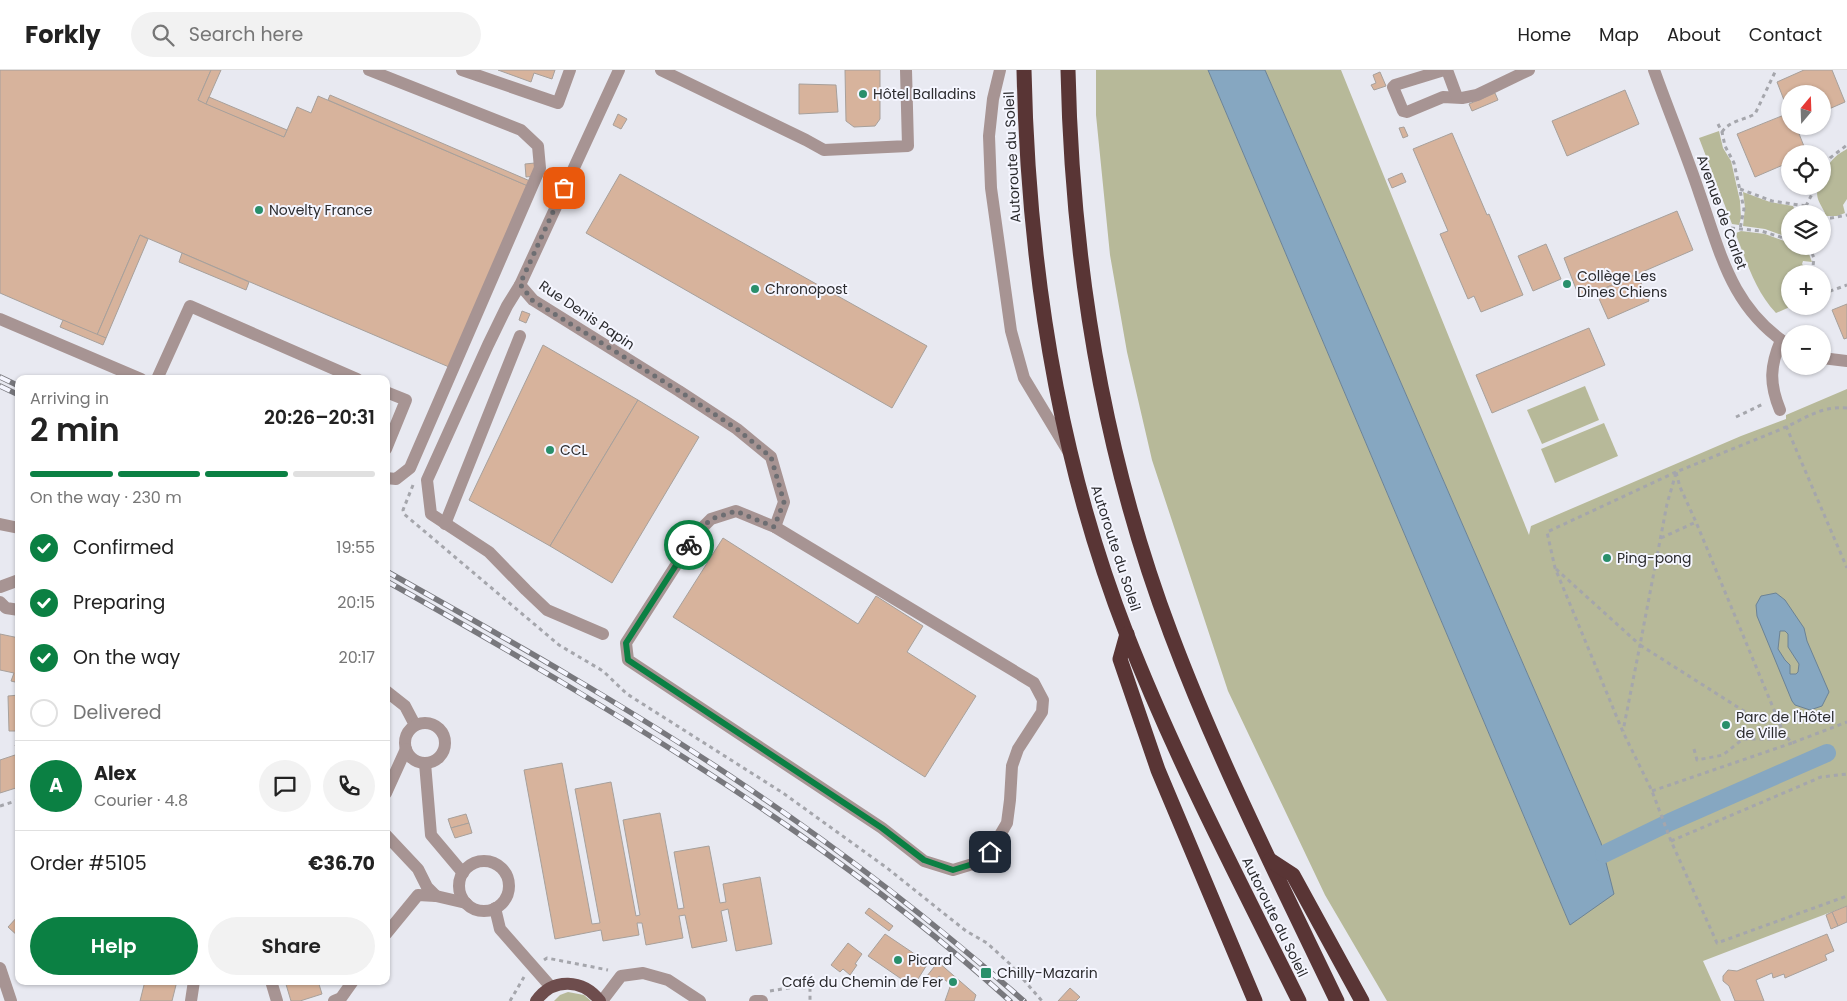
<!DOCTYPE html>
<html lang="en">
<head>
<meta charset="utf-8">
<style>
  :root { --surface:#fff; --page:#f2f2f2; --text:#222; --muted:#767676; --line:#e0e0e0; --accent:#0b8043 }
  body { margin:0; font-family:Poppins,sans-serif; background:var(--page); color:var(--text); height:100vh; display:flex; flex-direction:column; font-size:19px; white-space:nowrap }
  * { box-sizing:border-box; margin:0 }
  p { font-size:16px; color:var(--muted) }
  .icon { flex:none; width:28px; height:28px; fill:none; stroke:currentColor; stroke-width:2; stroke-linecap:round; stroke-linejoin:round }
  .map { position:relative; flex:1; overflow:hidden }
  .drawer { position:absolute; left:15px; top:305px; width:375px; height:610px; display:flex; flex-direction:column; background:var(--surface); border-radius:10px; box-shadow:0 1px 4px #0004 }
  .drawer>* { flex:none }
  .needle { width:32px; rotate:19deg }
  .tools { position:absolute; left:1781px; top:15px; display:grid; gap:10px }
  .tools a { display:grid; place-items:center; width:50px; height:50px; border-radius:50%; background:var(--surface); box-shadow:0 1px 4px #0004; font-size:25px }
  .pin { position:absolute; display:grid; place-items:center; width:42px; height:42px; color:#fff; margin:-21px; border-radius:10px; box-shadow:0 2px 8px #0006 }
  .courier { position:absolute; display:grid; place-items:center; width:50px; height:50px; margin:-25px; border:4px solid #0b8043; border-radius:50%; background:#fff; color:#222; box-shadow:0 1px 6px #0007 }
  .overview em { font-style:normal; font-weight:600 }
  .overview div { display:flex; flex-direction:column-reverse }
  .overview { display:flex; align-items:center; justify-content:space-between; height:85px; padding:0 15px }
  h1 { font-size:32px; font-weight:600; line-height:38px }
  .bar { display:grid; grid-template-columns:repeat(4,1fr); gap:8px 5px; align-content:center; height:60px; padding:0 15px }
  .bar i { height:6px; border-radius:4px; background:var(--line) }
  .bar .on { background:var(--accent) }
  .bar p { grid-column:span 4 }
  .line { display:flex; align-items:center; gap:12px; padding:0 15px; border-top:1px solid var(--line) }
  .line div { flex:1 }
  .round { display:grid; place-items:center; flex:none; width:52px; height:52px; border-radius:26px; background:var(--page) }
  ol { padding:0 15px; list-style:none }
  li { display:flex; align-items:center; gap:15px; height:55px }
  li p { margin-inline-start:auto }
  li .icon { padding:5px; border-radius:50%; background:var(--accent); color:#fff; stroke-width:4 }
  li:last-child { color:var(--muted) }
  li i { width:28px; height:28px; border:2px solid var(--line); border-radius:50% }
  .button { display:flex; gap:10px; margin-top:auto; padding:10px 15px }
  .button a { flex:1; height:58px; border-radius:30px; background:var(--accent); color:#fff; font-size:20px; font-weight:600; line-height:58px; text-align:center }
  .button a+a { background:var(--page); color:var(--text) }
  header { display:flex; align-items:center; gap:30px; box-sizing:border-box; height:70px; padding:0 25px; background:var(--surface); border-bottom:1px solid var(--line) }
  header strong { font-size:24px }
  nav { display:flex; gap:28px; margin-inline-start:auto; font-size:18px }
  .search { width:350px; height:45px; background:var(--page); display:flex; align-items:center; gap:12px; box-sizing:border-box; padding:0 18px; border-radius:28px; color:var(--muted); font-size:19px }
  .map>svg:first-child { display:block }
</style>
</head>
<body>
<header>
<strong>Forkly</strong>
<div class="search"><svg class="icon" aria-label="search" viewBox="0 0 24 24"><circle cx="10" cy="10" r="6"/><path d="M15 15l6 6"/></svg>Search here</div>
<nav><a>Home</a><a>Map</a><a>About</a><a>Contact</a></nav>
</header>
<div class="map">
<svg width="1847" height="931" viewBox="0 0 1847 931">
  <rect width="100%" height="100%" fill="#e8e9f1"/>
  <g fill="#b7b999">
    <path d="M1096,0H1208L1570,855L1601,773L1265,0H1341L1529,465L1531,456L1741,366L1786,349V345L1847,319V836L1703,891L1721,931H1387L1325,825L1228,621L1152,390L1127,282L1110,185L1096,45Z"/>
    <path d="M1719,61L1723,78L1731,91L1740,131L1741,148L1739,155L1732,154L1699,68Z"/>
    <path d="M1847,79V129L1843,135L1845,143L1837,146H1826C1823,136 1813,128 1819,116H1822C1822,99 1833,86 1847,79Z"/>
    <path d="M1743,122L1770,132L1793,136L1797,144H1790V168L1765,159L1743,156L1745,138Z"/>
    <path d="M1741,161L1765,164L1790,173V176H1806L1812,192L1803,191L1802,194L1806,199L1810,200L1809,204H1790V236H1792L1776,243C1755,221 1747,192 1736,165V163Z"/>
    <path d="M1585,316L1599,350L1542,374L1527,340Z"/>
    <path d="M1604,353L1618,386L1555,413L1541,379Z"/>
    <path d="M568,922L584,925L591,931H554L560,925Z"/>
  </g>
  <g fill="#86a7c1" stroke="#6b8295" fill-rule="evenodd">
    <path d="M1208,0H1265L1601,773L1614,824L1570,855Z"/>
    <path d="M1776,523L1785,530L1804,558L1807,571L1829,622L1822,636L1810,640L1795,635L1792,631L1757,546L1756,535L1761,526ZM1780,561H1785L1788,564V577L1799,594L1798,602L1796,604H1790V595L1785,590L1778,579Z"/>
  </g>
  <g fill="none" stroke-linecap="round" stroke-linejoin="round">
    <path stroke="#86a7c1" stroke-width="18" d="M1604,784L1670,752L1827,683"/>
  </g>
  <g fill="#d7b39c" stroke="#a7a09b">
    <path d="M0,0H211L198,30L284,67L297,37L311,43L318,26L528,116L449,297L140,165L97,265L0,223Z"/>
    <path d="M211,0H221L206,34L198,30Z"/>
    <path d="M498,0H555L552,9L534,3L531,12Z"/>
    <path d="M845,0H880V49L875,56L854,57L846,51Z"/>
    <path d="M1804,0H1832L1845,32L1822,42V24H1790V56H1796L1807,84H1790V92L1755,107L1737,64L1789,43L1777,12Z"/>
    <path d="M1380,2L1386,16L1374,20L1371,15L1376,13L1373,5Z"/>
    <path d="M799,14L836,15L838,42L799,44Z"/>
    <path d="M1625,20L1639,54L1567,86L1552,51Z"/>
    <path d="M1495,23L1498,30L1472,41L1469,34Z"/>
    <path d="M330,25L530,111L528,116L328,30Z"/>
    <path d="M209,27L287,60L284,67L206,34Z"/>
    <path d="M618,44L627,49L621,59L613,55Z"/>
    <path d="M1404,57L1408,66L1403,68L1399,58Z"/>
    <path d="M1452,63L1487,145L1489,144L1523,225L1481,242L1474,226L1468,229L1440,164L1448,161L1413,79Z"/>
    <path d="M535,93V106L526,107L525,94Z"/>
    <path d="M1402,103L1406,112L1392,118L1388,109Z"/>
    <path d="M620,104L927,276L892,338L586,163Z"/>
    <path d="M1677,141L1693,180L1580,229L1564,188Z"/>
    <path d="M140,165L148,169L106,268L97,265Z"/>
    <path d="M1546,174L1561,209L1533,221L1518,186Z"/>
    <path d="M182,183L249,212L246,220L179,192Z"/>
    <path d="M1637,204L1649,231L1608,249L1596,222Z"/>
    <path d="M1847,234V268L1844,269L1832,240Z"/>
    <path d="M522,241L530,244L526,253L519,250Z"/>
    <path d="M63,250L106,268L103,275L60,257Z"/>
    <path d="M1589,258L1605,295L1492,343L1476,305Z"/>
    <path d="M543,275L638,330L550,476L469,430Z"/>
    <path d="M638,330L699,367L612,513L550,476Z"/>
    <path d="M723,468L858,554L876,526L923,556L907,582L976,626L925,707L673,547Z"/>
    <path d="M0,564L19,568V613L11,611L14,603L0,600Z"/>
    <path d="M19,625V661H9L8,626Z"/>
    <path d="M19,674V717L0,723V690L18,684L15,675Z"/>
    <path d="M562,693L592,854L600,853L575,719L611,712L636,846L640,845L623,750L660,743L678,839L684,838L674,782L709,776L720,833L726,832L723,814L760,807L772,874L736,881L728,839L721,841L727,871L692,878L685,845L679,846L683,868L646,875L642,853H637L639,865L603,871L601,860L555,869L524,700Z"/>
    <path d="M466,744L469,753L451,758L448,749Z"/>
    <path d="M469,753L472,763L455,768L451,758Z"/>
    <path d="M1847,836V852L1838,856L1832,842Z"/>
    <path d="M869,838L893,856L889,861L865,843Z"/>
    <path d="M1832,842L1838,856L1831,859L1826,845Z"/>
    <path d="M19,845V867L8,857Z"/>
    <path d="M885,864L928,893L913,917L868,886Z"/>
    <path d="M1827,864L1834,881L1825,885L1827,890L1785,908L1784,904L1773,908L1772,903L1756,910L1764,931H1735L1729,916L1723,911V906L1728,900L1737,901Z"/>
    <path d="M848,873L862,884L855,894L857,895L850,905L843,899L840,902L831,895Z"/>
    <path d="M938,892L976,925L974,931H945L951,914L939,906L934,913L927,906Z"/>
    <path d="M145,911H177L172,931H140Z"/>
    <path d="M285,911H318L322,924L300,931H291Z"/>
    <path d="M1070,918L1080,927L1076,931H1058Z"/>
  </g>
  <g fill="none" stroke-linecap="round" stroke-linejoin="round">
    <g stroke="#a5a6ac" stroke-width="3" stroke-dasharray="4 4" stroke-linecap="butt">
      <path d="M1718,54L1722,62L1725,76L1734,93L1744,139L1740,159"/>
      <path d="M1722,62C1729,51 1744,50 1755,44L1776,0"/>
      <path d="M1822,102L1830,88L1847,75"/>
      <path d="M1740,119L1772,131L1806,136"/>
      <path d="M1807,140L1813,144"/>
      <path d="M1807,144L1806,136L1816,116"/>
      <path d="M1822,148H1831L1847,145"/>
      <path d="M1731,158L1761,161L1790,170"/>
      <path d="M1809,176L1814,188L1812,204"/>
      <path d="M1822,224L1847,215"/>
      <path d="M1847,338C1818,336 1804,350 1779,360C1745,374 1710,388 1676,402L1680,417L1696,452L1784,664L1792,673L1847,652"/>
      <path d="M1736,347L1763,334"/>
      <path d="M1786,356L1847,498"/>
      <path d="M1676,402L1547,462L1555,498L1623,662L1652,721L1671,771L1717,873L1847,826"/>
      <path d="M1676,403L1667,434L1640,575L1747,643L1784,664"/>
      <path d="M413,415L403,440L404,444L559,575L603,601L627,624L783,723L887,798L966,861L987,873L1010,894L1042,931"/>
      <path d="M1661,468L1696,452"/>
      <path d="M1556,499L1640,575L1623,661"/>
      <path d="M1694,679L1697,690L1723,685L1743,669H1771L1783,664"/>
      <path d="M1652,721L1792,673"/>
      <path d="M0,736L19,730"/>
      <path d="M1671,771L1821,707L1847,704"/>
      <path d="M544,890L547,888L608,900"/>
      <path d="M770,921L794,917L810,918V930"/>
      <path d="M510,931L524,907"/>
    </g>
    <g stroke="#a79493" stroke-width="12">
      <path d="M369,0L521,60L538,76L540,98L410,398L396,409L386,408"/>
      <path d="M462,0L558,33L570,0"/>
      <path d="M619,0L520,215L533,230L679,321L737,359L771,387L784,432L775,457"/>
      <path d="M661,0L806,70L824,80L908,76L906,0"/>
      <path d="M1000,0L993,29L989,66L991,118L1011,261L1024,308L1068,381"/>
      <path d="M1444,0L1395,15L1393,17L1403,41L1407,42L1443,27L1462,28L1477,25L1529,0"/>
      <path d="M1447,0L1457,27"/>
      <path d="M1654,0C1669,42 1686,83 1700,125C1721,185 1732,239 1790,276"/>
      <path d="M520,215L507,236L488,275L427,410L431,444L489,482L526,520L547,540L603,564"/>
      <path d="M0,249L141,309"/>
      <path d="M1822,288L1847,291"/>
      <path d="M157,309L190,236L357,309"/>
      <path d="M386,322L406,330L386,379"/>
      <path d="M1780,340C1769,313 1770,296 1781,270"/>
      <path d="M736,441L775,457L1034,613L1043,630L1042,642L1018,679L1012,696L1010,730L1007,753L990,782L976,793L953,800L924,791L882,758L628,590L626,573L696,464L711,449Z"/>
      <path d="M0,454L19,458"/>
      <path d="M445,454L520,266"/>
      <path d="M0,517L19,510"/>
      <path d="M0,532L6,538L19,540"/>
      <path d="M386,621L405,636L415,655"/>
      <circle cx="425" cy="673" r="20"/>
      <path d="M425,693L431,765L463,803"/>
      <path d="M386,723L406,679"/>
      <path d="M386,765L418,799L427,817L436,826"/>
      <circle cx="484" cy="816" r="25"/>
      <path d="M495,838L500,859L551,917"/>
      <path d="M386,864L418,825L436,826L466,833"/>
      <path d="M0,898L11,931"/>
      <path d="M271,911L277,931"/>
      <path d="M191,931L194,911"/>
      <path d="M334,931L341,928L353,911"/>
      <path d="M602,931L621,906L643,903L668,910L700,931"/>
      <path d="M755,931H762"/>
    </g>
    <path stroke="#6e4d4d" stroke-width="12" d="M536,931C553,907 583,909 600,931"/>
    <g stroke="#593535" stroke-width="15">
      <path d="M1024,0C1028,192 1057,386 1127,565C1176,690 1239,810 1299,931"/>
      <path d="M1068,0C1072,192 1103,384 1171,564C1218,689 1279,810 1337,931"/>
      <path d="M1127,564L1120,589L1158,700L1255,931"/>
      <path d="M1270,790L1293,805L1362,931"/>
    </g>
    <g stroke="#78787d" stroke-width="5.5">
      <g id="rail">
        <path d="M0,307L19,316"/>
        <path d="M0,316L19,325"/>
        <path d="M386,501C509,570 632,639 748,718C845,783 936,854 1024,931"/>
        <path d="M386,511C446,544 505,579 563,613C721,707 874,808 1010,931"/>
      </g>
    </g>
    <use href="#rail" stroke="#f5f6ff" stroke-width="4" stroke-dasharray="11" stroke-linecap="butt"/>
  </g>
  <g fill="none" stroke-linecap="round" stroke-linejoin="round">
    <path stroke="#6d6e72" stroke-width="5" stroke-dasharray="0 9" d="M564,118L520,214L532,230L679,321L737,359L771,387L784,432L774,457L736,441L711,449L696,464L689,475"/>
    <path stroke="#0b8043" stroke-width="6" d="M689,475L626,573L628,590L882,758L924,790L953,800L976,793L990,782"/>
  </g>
  <g fill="#298f6b" stroke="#f5f6ff" stroke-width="2">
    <circle cx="863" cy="24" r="5"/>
    <circle cx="259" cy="140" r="5"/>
    <circle cx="1567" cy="214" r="5"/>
    <circle cx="755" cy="219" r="5"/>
    <circle cx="550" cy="380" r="5"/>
    <circle cx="1607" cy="488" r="5"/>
    <circle cx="1726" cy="655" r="5"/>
    <circle cx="898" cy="890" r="5"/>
    <rect x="980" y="897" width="12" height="12" rx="2.5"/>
    <circle cx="953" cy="912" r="5"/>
  </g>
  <g text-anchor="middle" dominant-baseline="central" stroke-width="4" stroke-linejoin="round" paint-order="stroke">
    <g font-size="14" fill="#2b2b2e" stroke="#f5f6ff" text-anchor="start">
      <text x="873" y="24">Hôtel Balladins</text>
      <text x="269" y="140">Novelty France</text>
      <text x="1577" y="206">Collège Les<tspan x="1577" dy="16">Dines Chiens</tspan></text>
      <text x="765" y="219">Chronopost</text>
      <text x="560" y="380">CCL</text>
      <text x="1617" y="488">Ping-pong</text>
      <text x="1736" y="647">Parc de l'Hôtel<tspan x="1736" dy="16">de Ville</tspan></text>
      <text x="908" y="890">Picard</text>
      <text x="997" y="903">Chilly-Mazarin</text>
      <text x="943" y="912" text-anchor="end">Café du Chemin de Fer</text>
    </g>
    <g font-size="14" fill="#2b2b2e" stroke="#f5f6ff">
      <text transform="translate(1012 87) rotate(-93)">Autoroute du Soleil</text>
      <text transform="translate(1722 142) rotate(70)">Avenue de Carlet</text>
      <text transform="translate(587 245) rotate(34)">Rue Denis Papin</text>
      <text transform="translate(1116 478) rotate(72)">Autoroute du Soleil</text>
      <text transform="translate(1275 847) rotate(64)">Autoroute du Soleil</text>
    </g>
  </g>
</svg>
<div class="tools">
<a><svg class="needle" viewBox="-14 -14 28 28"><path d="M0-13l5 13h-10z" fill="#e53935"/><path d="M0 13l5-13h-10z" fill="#767676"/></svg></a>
<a><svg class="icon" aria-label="locate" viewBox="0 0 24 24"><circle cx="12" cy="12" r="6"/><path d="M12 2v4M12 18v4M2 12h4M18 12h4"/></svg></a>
<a><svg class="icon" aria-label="layers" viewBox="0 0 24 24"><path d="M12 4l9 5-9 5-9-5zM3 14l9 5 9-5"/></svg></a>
<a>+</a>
<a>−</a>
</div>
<div class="pin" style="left:564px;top:118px;background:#ea580c"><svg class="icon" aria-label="bag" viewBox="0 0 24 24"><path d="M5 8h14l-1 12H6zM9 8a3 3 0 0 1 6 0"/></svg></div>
<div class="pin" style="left:990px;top:782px;background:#1f2937"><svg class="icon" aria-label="home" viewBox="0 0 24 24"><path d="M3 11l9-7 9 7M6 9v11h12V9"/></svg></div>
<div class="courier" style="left:689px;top:475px"><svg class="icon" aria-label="bike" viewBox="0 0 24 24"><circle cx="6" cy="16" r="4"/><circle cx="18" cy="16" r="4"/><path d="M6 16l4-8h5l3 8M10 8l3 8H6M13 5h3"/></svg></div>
<section class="drawer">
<div class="overview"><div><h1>2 min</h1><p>Arriving in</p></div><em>20:26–20:31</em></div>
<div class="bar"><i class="on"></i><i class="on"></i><i class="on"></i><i></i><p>On the way · 230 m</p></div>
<ol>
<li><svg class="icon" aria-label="check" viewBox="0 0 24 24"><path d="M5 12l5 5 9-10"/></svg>Confirmed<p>19:55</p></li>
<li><svg class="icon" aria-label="check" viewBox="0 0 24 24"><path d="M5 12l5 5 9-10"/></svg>Preparing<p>20:15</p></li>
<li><svg class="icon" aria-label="check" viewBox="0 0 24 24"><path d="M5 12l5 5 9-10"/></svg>On the way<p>20:17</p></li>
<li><i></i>Delivered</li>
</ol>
<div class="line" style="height:90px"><b class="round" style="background:var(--accent);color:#fff">A</b><div><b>Alex</b><p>Courier · 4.8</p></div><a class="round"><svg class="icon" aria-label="chat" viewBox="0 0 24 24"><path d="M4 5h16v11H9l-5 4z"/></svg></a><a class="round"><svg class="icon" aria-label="phone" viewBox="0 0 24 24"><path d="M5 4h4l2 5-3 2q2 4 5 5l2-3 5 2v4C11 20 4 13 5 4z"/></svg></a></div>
<div class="line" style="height:65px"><div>Order #5105</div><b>€36.70</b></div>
<div class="button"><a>Help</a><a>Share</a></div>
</section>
</div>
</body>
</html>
